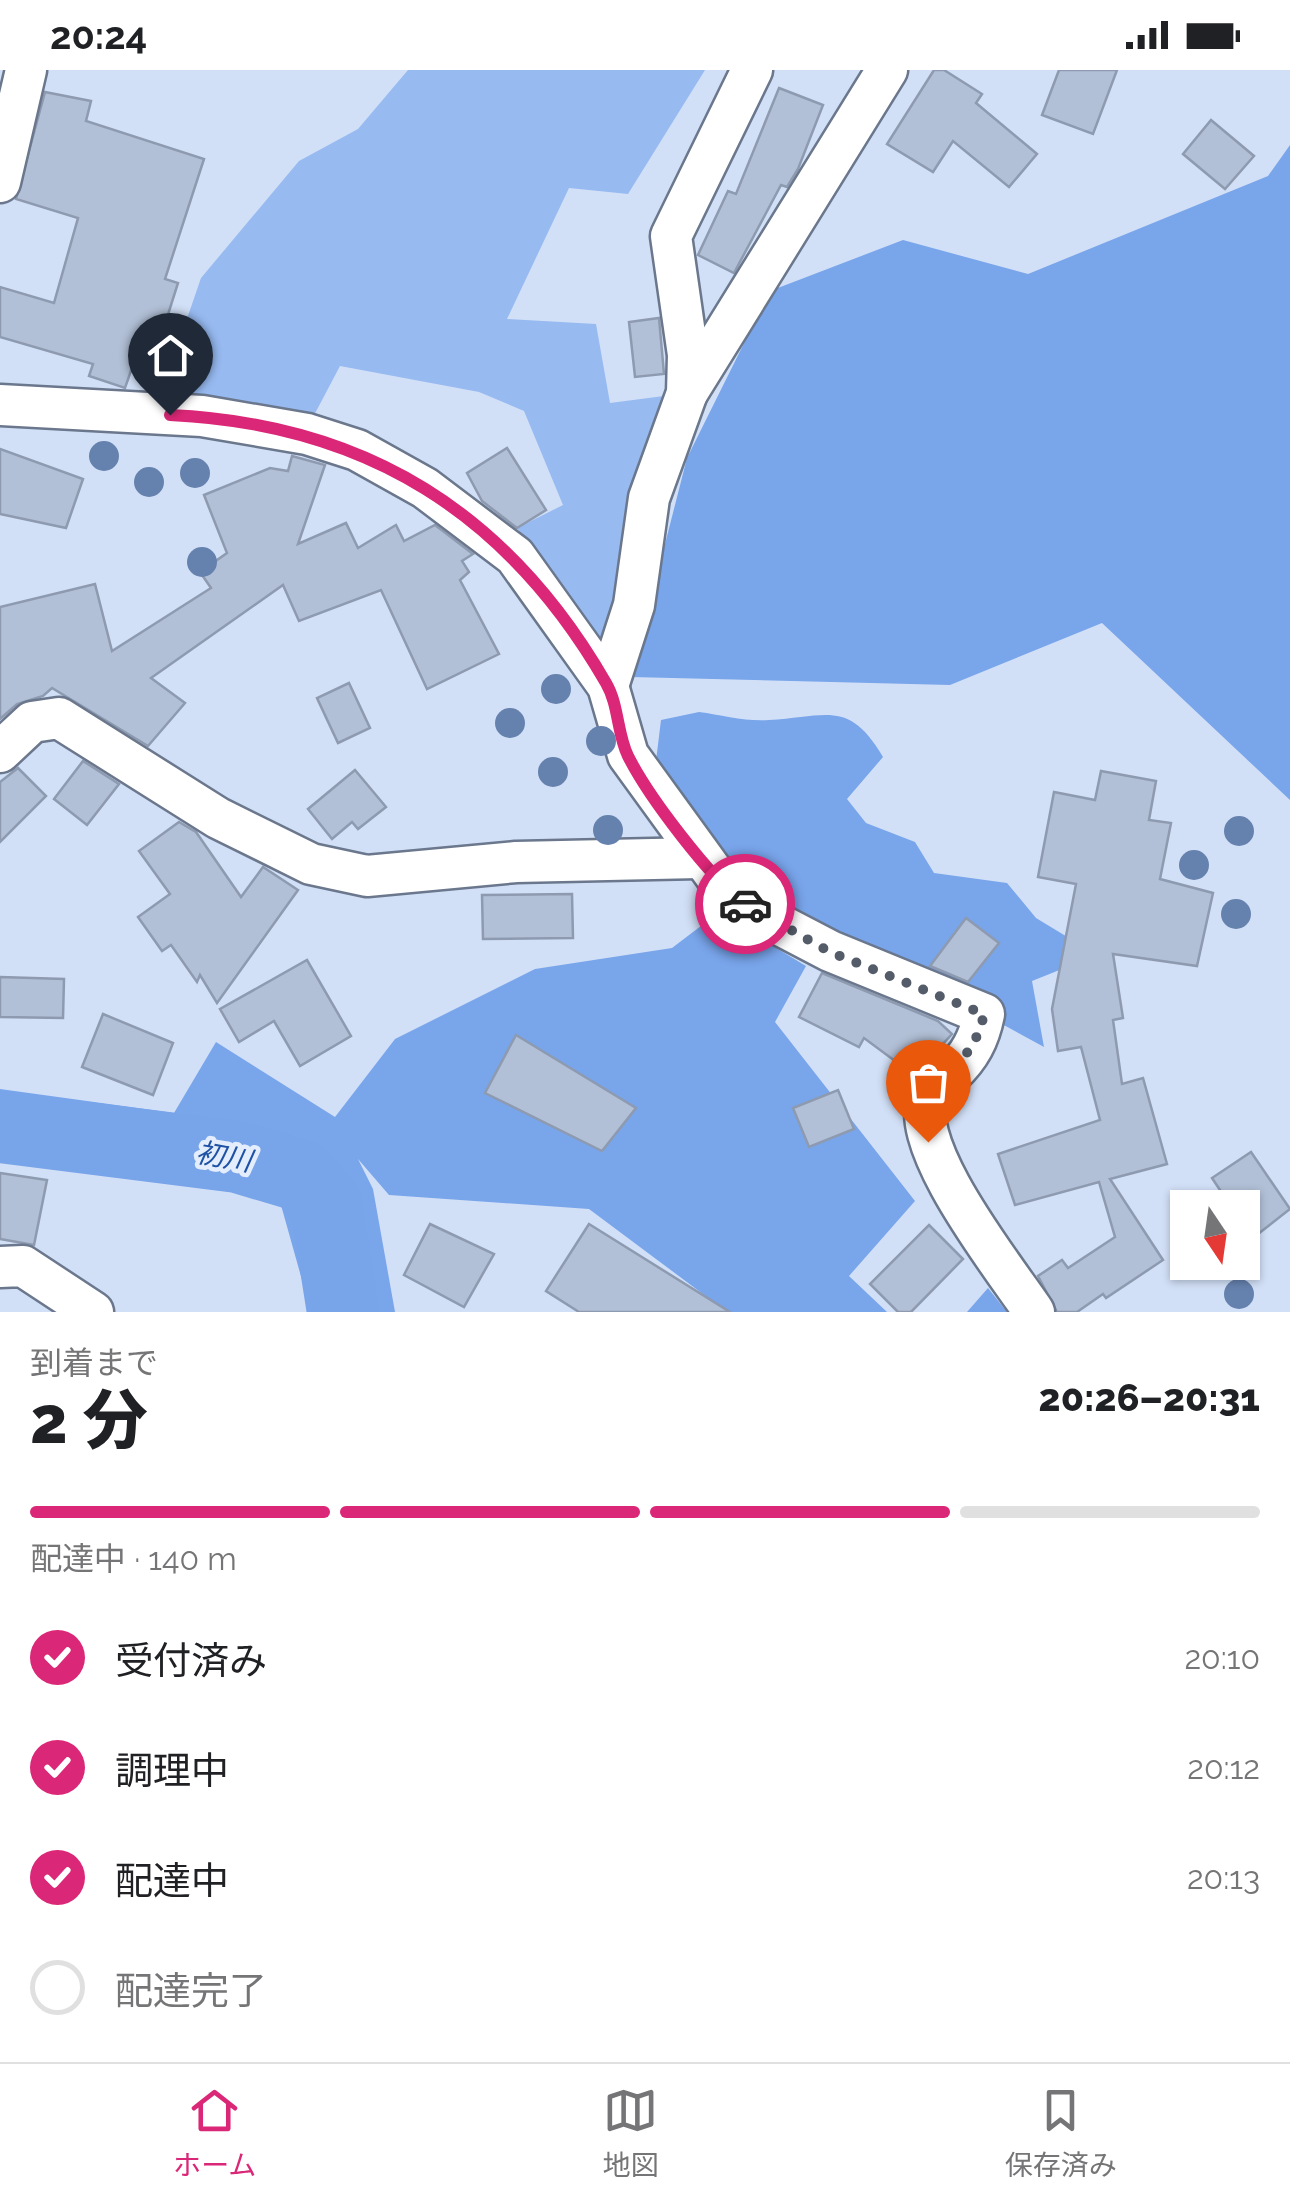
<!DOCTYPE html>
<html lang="ja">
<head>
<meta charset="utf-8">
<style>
  :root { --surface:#fff; --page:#f2f2f2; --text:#202124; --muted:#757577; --line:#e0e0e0; --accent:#db2777 }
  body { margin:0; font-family:Raleway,"Noto Sans JP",sans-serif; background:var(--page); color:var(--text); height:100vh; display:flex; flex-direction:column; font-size:38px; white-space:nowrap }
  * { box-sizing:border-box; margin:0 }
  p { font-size:32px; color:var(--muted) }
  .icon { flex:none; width:55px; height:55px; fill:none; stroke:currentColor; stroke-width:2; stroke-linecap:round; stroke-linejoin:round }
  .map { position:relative; height:1242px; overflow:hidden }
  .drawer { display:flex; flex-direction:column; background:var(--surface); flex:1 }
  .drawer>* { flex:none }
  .needle { width:65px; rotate:167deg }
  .controls { position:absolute; left:1170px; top:1120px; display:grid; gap:20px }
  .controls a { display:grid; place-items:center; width:90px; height:90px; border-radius:0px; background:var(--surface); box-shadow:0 2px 8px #0004; font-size:50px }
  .pin { position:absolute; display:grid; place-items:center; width:85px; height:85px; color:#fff; margin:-102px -42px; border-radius:50% 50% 50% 0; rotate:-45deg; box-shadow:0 0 10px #0007 }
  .pin .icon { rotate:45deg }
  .courier { position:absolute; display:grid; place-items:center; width:100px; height:100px; margin:-50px; border:8px solid #db2777; border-radius:50%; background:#fff; color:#222; box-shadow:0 2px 12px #0007 }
  .summary em { font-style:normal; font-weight:800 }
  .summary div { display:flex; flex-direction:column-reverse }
  .summary { display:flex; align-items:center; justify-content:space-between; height:170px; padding:0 30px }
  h1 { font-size:65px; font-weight:800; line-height:75px }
  .bar { display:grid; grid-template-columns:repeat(4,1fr); gap:15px 10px; align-content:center; height:120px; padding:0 30px }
  .bar i { height:12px; border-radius:8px; background:var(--line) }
  .bar .selected { background:var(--accent) }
  .bar p { grid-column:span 4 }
  ol { padding:0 30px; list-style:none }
  li { display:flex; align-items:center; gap:30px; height:110px }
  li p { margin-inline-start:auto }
  li .icon { padding:10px; border-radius:50%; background:var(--accent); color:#fff; stroke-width:4 }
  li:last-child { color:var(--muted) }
  li i { width:55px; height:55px; border:5px solid var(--line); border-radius:50% }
  .status { display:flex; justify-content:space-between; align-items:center; height:70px; padding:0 50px; background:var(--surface); direction:ltr }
  .status svg { height:28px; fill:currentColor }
  .tabs { display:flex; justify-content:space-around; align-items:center; height:140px; border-top:2px solid var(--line); background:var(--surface); font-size:28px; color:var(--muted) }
  .tabs a { display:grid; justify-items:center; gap:5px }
  .tabs .selected { color:var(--accent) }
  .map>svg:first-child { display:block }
</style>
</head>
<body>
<div class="status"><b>20:24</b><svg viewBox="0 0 49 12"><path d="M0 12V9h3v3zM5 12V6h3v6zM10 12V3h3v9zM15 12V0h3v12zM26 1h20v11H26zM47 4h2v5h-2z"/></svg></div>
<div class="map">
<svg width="1290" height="1242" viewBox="0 0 1290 1242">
  <rect width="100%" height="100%" fill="#d2e0f7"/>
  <path fill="#97baf1" d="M408,0H705L628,124L569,118L507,249L596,254L610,333L687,323L616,592L517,458L563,435L524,341L479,322L340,296L311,351L158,333L201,208L299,91L358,59Z"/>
  <g fill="#79a5eb">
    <path d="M1290,75V730L1102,553L950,615L631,607L687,388L770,221L903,170L1028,204L1268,106Z"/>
    <path d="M699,642C722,645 747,652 769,650C827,647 849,629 883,687L847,729L866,753L915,772L934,803L1007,813L1036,848L1097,885L1032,911L1044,977L828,859L761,834L733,792L655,699L661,650Z"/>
    <path d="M718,843L806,896L775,952L915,1131L849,1206L887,1242H727L589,1139L389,1125L358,1089L373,1119L395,1242H311L279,1128L171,1102L0,1083V1019L174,1043L216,972L335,1047L395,969L535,899L672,878Z"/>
    <path d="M988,1218L1007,1242H967Z"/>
  </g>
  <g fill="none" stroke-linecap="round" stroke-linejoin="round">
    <path stroke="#78a4ea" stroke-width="72" d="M0,1057L238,1087L302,1106L326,1134L343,1242"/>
  </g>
  <g fill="#b2c0d7" stroke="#8d9ab0" stroke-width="2.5">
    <path d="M934,0H944L982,24L976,33L1037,84L1009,117L953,71L933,102L887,74Z"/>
    <path d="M1059,0H1117L1093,64L1042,45Z"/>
    <path d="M779,18L823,35L798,99L787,117L781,115L734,203L698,185L728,121L736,124Z"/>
    <path d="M45,22L91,31L86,51L204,89L165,209L178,213L152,295L135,289L125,318L89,306L93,294L0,267V217L54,233L78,148L16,129Z"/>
    <path d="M1211,50L1254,86L1225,119L1183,84Z"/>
    <path d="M659,248L664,304L635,307L629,252Z"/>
    <path d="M507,378L546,440L517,458L482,431L467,403Z"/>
    <path d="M0,379L83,409L66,458L0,444Z"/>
    <path d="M292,386L325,395L298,474L346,453L358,478L396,455L404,471L435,455L473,484L462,491L469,502L460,510L499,584L427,619L381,520L299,551L283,515L151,608L185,633L148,676L52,618L43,626L17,634L0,649V537L95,514L112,581L211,518L200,502L227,483L204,425L270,398L288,401Z"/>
    <path d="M349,613L370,658L338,673L317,628Z"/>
    <path d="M83,691L119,714L87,755L54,729Z"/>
    <path d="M18,698L46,726L0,772V712Z"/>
    <path d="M355,700L386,737L358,759L352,752L332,769L308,739Z"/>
    <path d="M1101,701L1156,711L1149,750L1171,753L1160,809L1213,823L1197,896L1113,884L1123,948L1113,950L1122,1014L1143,1008L1167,1094L1110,1109L1163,1190L1106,1228L1103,1224L1077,1242H1057L1038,1206L1062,1190L1068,1198L1115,1167L1099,1112L1015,1135L998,1084L1100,1050L1081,977L1058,981L1052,939L1076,814L1038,807L1054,722L1095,730Z"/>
    <path d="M179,752L196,762L241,827L263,797L298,820L217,933L200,905L197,912L171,875L162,881L138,847L170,824L139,781Z"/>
    <path d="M572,824L573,868L483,869L482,825Z"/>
    <path d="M966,848L999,873L968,912L930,896Z"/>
    <path d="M307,890L351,966L300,996L274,951L239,972L220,939Z"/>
    <path d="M822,903L938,951L952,964L914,1005L864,968L859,977L799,947Z"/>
    <path d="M0,907L64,909L63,948L0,947Z"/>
    <path d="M103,944L173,973L153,1025L82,997Z"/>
    <path d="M516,965L636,1038L602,1081L485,1023Z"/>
    <path d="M838,1020L854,1059L809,1077L793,1038Z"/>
    <path d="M1251,1082L1290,1139L1253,1168L1242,1152V1138H1232L1212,1108Z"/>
    <path d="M0,1103L47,1110L34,1175L0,1169Z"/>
    <path d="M430,1154L494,1184L464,1237L404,1205Z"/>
    <path d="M589,1154L730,1242H579L546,1221Z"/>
    <path d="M929,1155L963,1189L911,1242H898L870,1214Z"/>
  </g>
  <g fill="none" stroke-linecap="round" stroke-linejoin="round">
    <g stroke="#6a778c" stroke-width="45">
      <g id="minor">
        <path d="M0,112L26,0"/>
        <path d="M687,323L887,0"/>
        <path d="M0,335L202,346L307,364L357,380L425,418L515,486L608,616L628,685L726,820L759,844L830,881L984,944C979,969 970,986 951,1004C944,1010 933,1017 929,1025C904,1073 1006,1200 1034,1242"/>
        <path d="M608,616L634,535L649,428L687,323L688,285L671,166L752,0"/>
        <path d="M0,682L32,652L59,648L218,748L311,794L367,806L516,792L699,788"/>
        <path d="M0,1197L23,1196L93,1242"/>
      </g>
    </g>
    <use href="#minor" stroke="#fff" stroke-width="40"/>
  </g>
  <g fill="#6581ad">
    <circle cx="104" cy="386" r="15"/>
    <circle cx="195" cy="403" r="15"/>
    <circle cx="149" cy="412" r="15"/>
    <circle cx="202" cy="492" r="15"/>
    <circle cx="556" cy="619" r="15"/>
    <circle cx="510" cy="653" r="15"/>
    <circle cx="601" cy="671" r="15"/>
    <circle cx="553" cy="702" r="15"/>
    <circle cx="608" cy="760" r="15"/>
    <circle cx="1239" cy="761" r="15"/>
    <circle cx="1194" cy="795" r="15"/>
    <circle cx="1236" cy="844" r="15"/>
    <circle cx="1239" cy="1224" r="15"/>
  </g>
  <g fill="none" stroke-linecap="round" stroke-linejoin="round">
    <path stroke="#545c69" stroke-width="10" stroke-dasharray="0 18" d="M745,834L830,882L984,944C970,1010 914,1004 928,1072"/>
    <path stroke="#db2777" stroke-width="12" d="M170,345C366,354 508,443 606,613C619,635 617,664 628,686C648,726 710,808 745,834"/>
  </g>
  <g text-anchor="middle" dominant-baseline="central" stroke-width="9" stroke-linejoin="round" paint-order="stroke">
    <g font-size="28" font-style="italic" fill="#1e52a4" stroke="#e4edfb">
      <text transform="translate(224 1087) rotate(10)">初川</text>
    </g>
  </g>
</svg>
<div class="controls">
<a><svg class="needle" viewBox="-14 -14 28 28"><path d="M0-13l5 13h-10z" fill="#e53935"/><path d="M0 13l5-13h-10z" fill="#757577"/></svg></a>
</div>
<div class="pin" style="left:928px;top:1072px;background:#ea580c"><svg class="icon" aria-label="bag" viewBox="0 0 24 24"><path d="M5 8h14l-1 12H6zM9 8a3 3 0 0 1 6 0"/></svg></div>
<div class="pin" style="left:170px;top:345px;background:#1f2937"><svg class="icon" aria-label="home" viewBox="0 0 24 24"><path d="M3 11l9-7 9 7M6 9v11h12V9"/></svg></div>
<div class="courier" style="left:745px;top:834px"><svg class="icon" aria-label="car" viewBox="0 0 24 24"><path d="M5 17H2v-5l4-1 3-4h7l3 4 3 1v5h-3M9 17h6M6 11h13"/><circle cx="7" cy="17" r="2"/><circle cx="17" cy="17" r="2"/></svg></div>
</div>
<section class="drawer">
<div class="summary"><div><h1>2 分</h1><p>到着まで</p></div><em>20:26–20:31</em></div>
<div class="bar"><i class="selected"></i><i class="selected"></i><i class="selected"></i><i></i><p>配達中 · 140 m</p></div>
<ol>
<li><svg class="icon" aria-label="check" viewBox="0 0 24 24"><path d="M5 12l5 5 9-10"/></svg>受付済み<p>20:10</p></li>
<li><svg class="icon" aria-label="check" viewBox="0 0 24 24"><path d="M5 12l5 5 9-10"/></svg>調理中<p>20:12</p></li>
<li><svg class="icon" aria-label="check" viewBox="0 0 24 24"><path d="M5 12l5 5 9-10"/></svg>配達中<p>20:13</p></li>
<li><i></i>配達完了</li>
</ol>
</section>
<nav class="tabs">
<a class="selected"><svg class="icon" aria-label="home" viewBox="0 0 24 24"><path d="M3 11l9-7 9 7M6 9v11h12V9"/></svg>ホーム</a>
<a><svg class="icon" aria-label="map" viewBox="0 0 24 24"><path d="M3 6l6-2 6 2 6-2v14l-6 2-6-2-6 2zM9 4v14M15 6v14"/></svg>地図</a>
<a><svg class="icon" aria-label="saved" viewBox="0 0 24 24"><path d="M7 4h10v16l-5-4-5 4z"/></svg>保存済み</a>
</nav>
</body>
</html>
